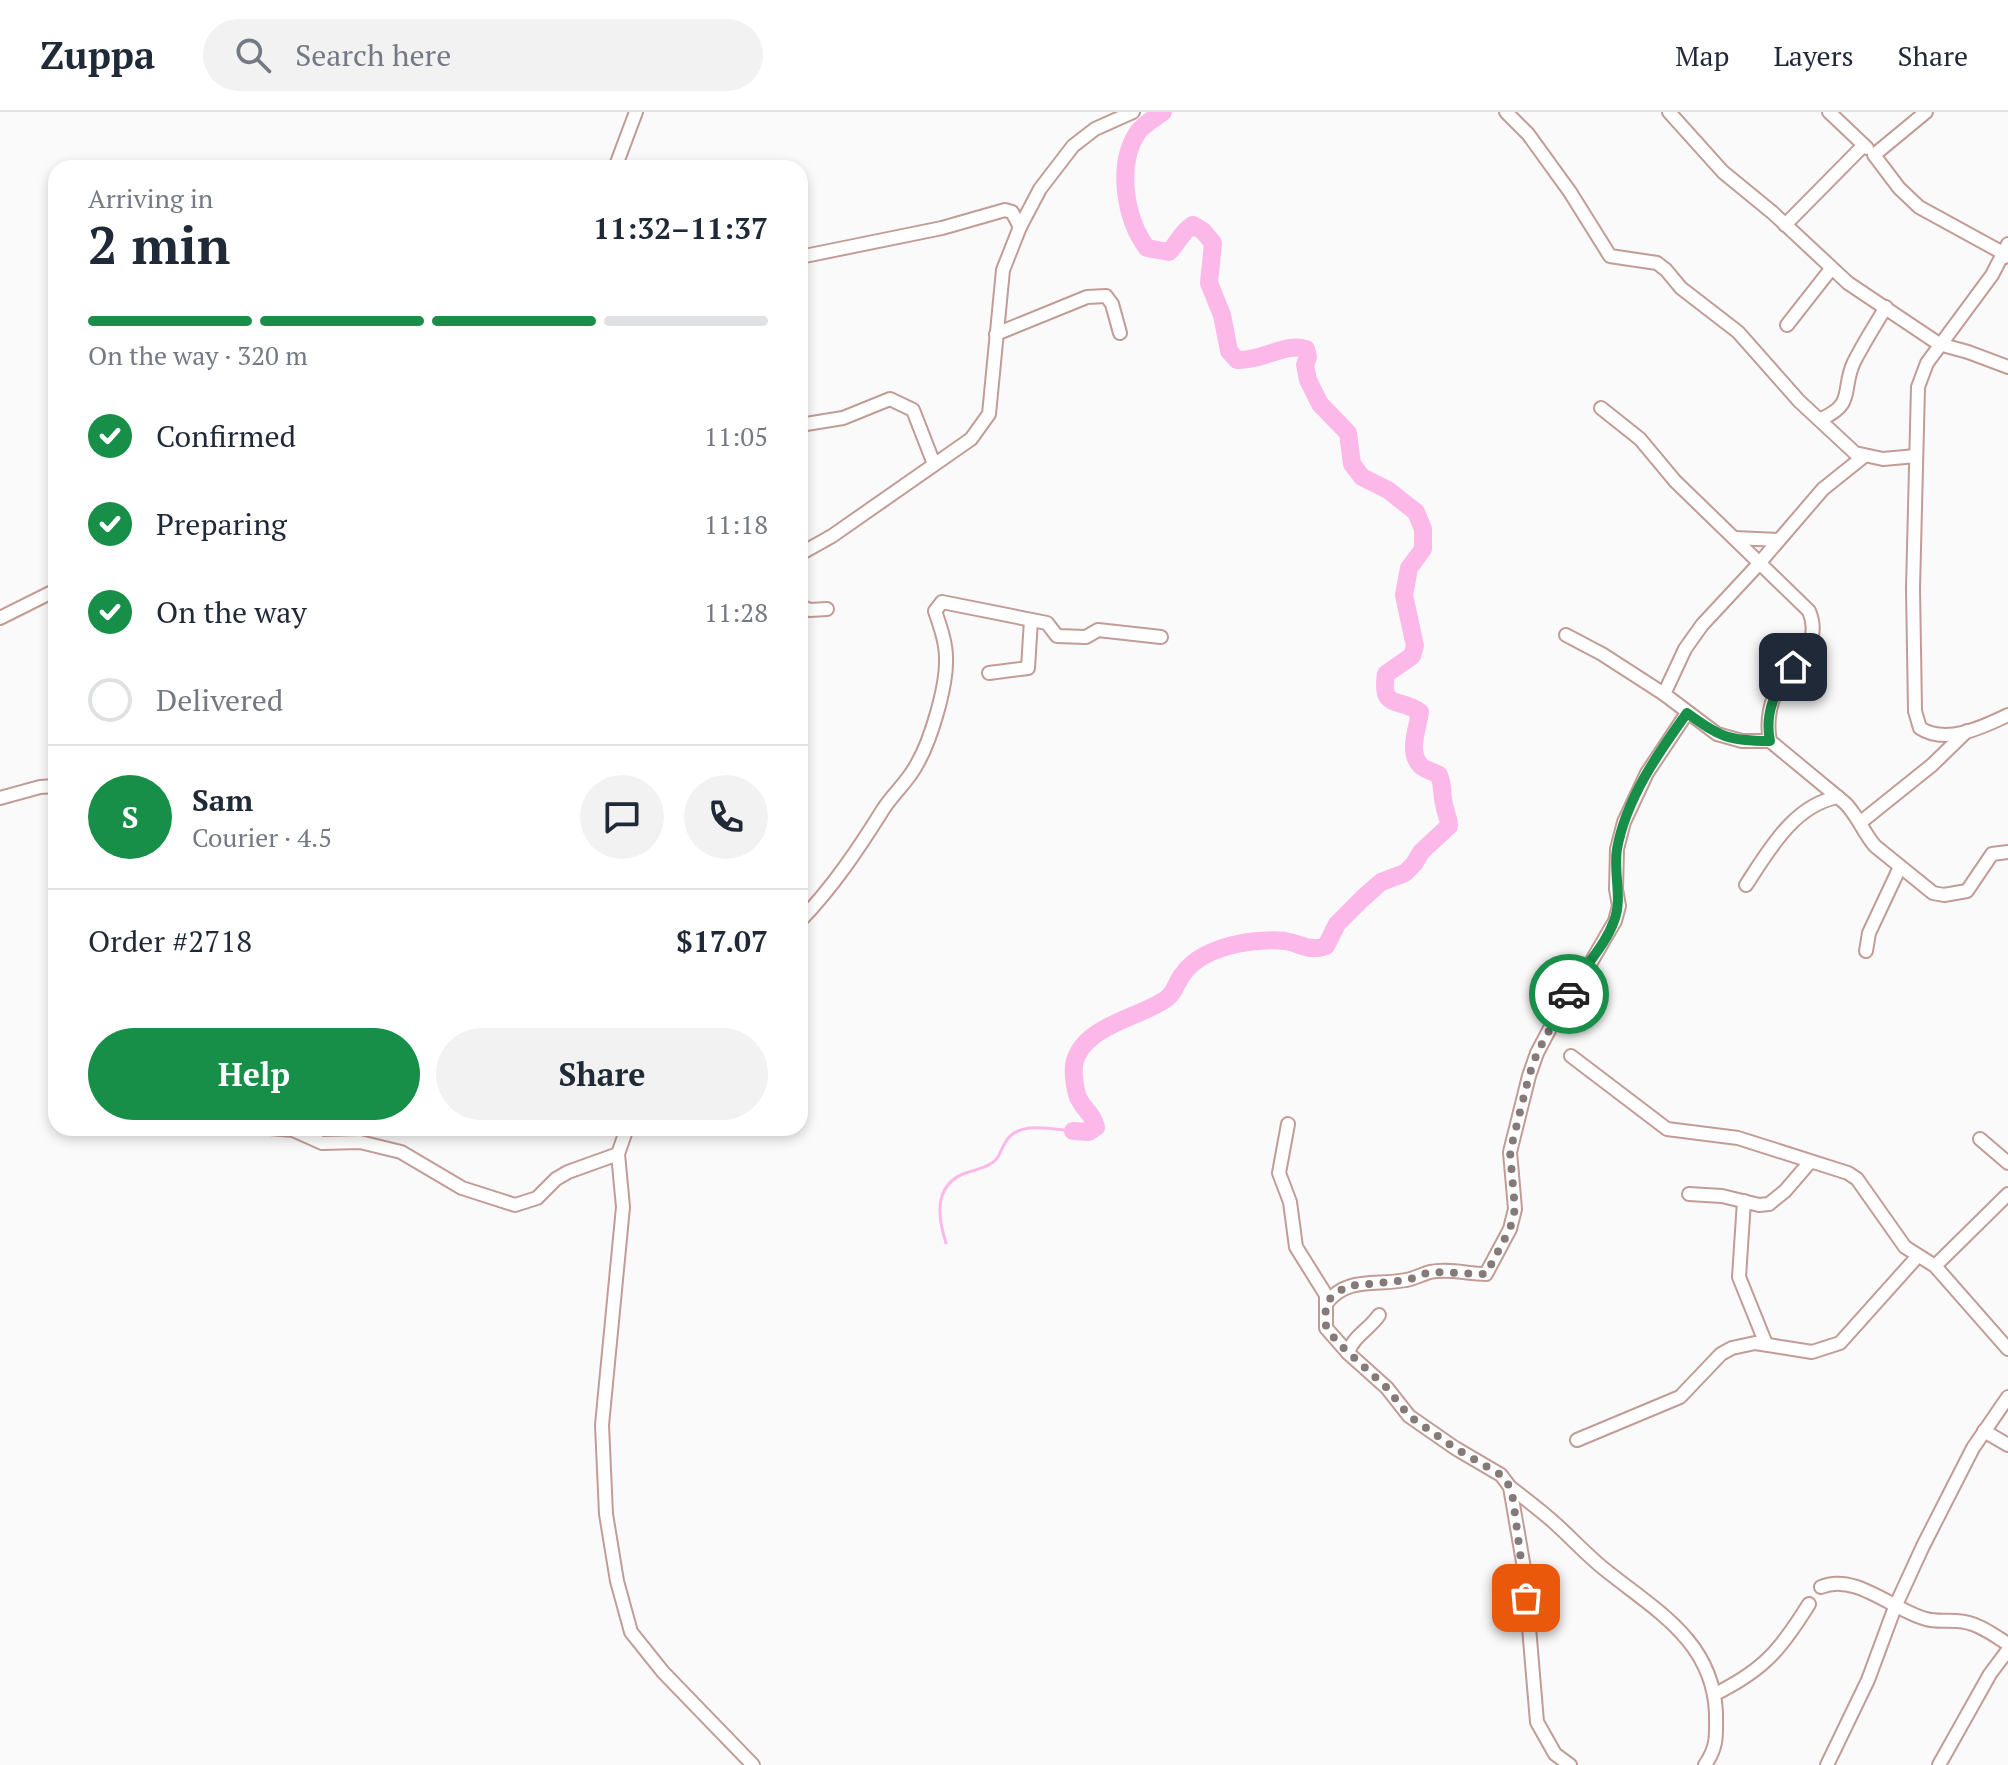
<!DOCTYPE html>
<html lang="en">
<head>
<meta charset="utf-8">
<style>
  :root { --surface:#fff; --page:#f2f2f3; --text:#1f2937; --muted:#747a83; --line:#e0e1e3; --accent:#188f49 }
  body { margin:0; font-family:"PT Serif",serif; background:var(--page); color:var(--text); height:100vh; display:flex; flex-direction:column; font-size:30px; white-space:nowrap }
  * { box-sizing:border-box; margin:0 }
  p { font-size:26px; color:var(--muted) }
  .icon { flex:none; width:44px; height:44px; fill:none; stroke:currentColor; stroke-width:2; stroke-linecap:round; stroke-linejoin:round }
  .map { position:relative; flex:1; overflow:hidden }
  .drawer { position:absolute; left:48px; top:48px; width:760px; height:976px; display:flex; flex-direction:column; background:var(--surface); border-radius:24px; box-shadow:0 4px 12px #0003 }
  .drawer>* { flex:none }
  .pin { position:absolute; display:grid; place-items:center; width:68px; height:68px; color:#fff; margin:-34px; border-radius:16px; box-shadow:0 4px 12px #0006 }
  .courier { position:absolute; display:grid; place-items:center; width:80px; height:80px; margin:-40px; border:6px solid #188f49; border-radius:50%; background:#fff; color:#222; box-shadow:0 2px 10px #0007 }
  .headline em { font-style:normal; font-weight:700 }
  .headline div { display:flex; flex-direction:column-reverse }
  .headline { display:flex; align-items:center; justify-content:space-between; height:136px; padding:0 40px }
  h1 { font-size:52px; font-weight:700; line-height:60px }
  .bar { display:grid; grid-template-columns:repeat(4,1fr); gap:12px 8px; align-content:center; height:96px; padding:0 40px }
  .bar i { height:10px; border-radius:6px; background:var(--line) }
  .bar .current { background:var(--accent) }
  .bar p { grid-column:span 4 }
  .line { display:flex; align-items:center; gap:20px; padding:0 40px; border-top:2px solid var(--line) }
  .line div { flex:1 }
  .round { display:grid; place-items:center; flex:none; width:84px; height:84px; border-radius:42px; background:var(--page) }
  ol { padding:0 40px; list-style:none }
  li { display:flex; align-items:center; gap:24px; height:88px }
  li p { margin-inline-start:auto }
  li .icon { padding:8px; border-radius:50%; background:var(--accent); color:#fff; stroke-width:4 }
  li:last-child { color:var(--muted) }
  li i { width:44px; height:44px; border:4px solid var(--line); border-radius:50% }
  .action { display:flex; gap:16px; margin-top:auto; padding:16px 40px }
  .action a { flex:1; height:92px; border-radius:48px; background:var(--accent); color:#fff; font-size:32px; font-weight:700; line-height:92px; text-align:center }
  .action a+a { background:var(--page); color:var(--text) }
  header { display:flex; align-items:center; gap:48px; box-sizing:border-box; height:112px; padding:0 40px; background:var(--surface); border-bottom:2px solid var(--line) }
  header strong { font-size:38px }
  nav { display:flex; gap:44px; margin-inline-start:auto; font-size:28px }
  .search { width:560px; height:72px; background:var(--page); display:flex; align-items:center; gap:20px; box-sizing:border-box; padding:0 28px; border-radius:44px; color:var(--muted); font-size:30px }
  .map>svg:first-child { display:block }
</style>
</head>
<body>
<header>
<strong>Zuppa</strong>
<div class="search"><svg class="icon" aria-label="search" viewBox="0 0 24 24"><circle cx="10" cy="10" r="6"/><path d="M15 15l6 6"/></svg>Search here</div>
<nav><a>Map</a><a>Layers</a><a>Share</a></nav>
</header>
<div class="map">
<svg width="2008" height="1653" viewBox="0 0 2008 1653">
  <rect width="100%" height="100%" fill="#fafafa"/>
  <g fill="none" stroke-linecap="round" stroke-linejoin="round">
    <path stroke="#fdb8ea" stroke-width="3" d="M946,1131C938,1106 933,1075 963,1062C973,1058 983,1057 992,1051C1000,1046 1000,1039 1005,1031C1017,1008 1051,1017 1073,1019"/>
    <path stroke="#fdb8ea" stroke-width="18" d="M1073,1019L1089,1020L1096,1015C1092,1000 1086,1000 1080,989C1075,981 1073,963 1074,953C1081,914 1139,906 1166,887C1176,880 1176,870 1183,862C1196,843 1221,835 1242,831C1256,829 1271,827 1285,829C1302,832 1309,840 1326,834L1337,812L1362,787L1381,770L1405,761L1414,752L1421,740L1449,714C1449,706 1445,700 1444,692C1441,681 1444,676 1439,663C1434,660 1424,657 1421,654C1407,640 1418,616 1420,600C1400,585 1380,599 1386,562L1412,544L1415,534L1404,483L1409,456L1423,437V417L1416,400L1388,378L1362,365L1352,352L1348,321L1320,292L1308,268L1305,253L1308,245L1306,237C1286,230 1263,249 1237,248L1229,239L1222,203L1209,171L1213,131L1203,119L1193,113C1182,119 1178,131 1169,140L1147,136C1125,107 1116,52 1138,20C1144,12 1155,6 1163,0"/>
    <g stroke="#c29c97" stroke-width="16">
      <g id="minor">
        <path d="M1506,0L1528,22L1570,80L1610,144L1657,151L1666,158L1681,176L1738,220L1799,289L1855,341L1883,347L1916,344"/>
        <path d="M1669,0L1723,60L1773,101L1848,171L1939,232L1968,240L2008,255"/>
        <path d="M1829,0L1867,36"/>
        <path d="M1926,0L1874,43L1899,76L1919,95L2003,141L2005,145"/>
        <path d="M615,56L636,0"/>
        <path d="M1785,113L1863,34"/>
        <path d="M2008,132L1992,163L1927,251L1918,275L1913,476L1915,599L1920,616C1946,633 1983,615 2008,603"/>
        <path d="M800,145L942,116L1005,98L1012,100L1020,115"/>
        <path d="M1787,213L1831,157"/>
        <path d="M996,222L1087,185L1106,184L1112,192L1120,221"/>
        <path d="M1601,296L1640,327L1675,369L1809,499C1823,533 1795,546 1780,572C1770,589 1766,610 1770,629L1845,691C1858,704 1863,720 1875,734L1933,781L1944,783L1967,779L1992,742L2008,740"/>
        <path d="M1821,307C1856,292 1841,277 1854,250C1863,232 1875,213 1886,195"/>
        <path d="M800,313L843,306L890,287L913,298L934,352"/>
        <path d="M1734,426L1779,428"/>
        <path d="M800,442L832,424L971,327L989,302L1003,158L1020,115L1040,77L1073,34L1095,17L1133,0"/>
        <path d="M800,494L810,498L827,497"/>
        <path d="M0,506L56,478"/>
        <path d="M1566,523L1602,542L1664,582L1717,622L1742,629H1770"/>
        <path d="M989,561L1028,556L1031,508"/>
        <path d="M1664,582L1685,537L1702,513L1756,455L1823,377L1863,345"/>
        <path d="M0,686L40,675L56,674"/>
        <path d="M1861,710L1932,653L1967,619"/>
        <path d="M1746,773C1769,738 1794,693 1838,685"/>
        <path d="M800,809C833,775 859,736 884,696C894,681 909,668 917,652C931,628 947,574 946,546C946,530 940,514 935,499L942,490L1047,511L1057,524L1086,525L1098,518L1161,525"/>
        <path d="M1866,839L1869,821L1900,755"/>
        <path d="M1571,944L1667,1017L1738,1026L1848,1061L1857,1067L1905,1135L1935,1154L2008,1237"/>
        <path d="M1288,1012L1279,1061L1290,1090L1296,1135L1326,1183V1216L1348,1241L1387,1276L1409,1304L1455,1336L1501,1363L1510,1375L1524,1456L1537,1610L1555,1642L1570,1653"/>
        <path d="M270,1016L293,1018L322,1031L360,1030L401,1040L462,1076L515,1093L537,1086L556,1067L568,1060L618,1042"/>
        <path d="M627,1016L618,1042L623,1095L602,1313L606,1402L617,1469L631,1520L663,1560L753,1653"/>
        <path d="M1980,1027L2008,1051"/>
        <path d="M1689,1082L1722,1084L1759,1093L1769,1092L1785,1079L1810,1050"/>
        <path d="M1744,1089L1739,1165L1766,1232"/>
        <path d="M1935,1154L2008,1082"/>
        <path d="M1326,1192C1346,1164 1376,1174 1406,1168C1414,1167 1422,1162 1430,1160C1448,1156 1468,1162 1486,1162L1510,1117L1515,1097L1510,1040L1529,964L1537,941L1576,867L1590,852L1615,809L1619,794L1616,777L1617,737L1624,710L1647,661L1687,601"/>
        <path d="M1348,1241C1353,1224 1370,1217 1379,1203"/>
        <path d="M1984,1319L2008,1333"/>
        <path d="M1577,1328L1680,1285L1721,1242L1732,1236L1755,1231L1812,1240L1840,1231L1917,1145"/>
        <path d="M1510,1375C1523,1385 1536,1395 1549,1406C1569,1423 1587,1444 1608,1460C1657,1499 1713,1530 1716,1601C1716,1623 1718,1634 1705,1653"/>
        <path d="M1821,1475C1855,1460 1894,1499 1926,1507C1936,1510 1947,1508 1957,1509C1977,1510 1992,1522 2008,1532"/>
        <path d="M1715,1582C1764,1558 1781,1537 1809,1492"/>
        <path d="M1827,1653L1868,1568L1895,1495L1923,1434L1973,1336L2008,1285"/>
        <path d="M1939,1653L1990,1562L2008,1538"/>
      </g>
    </g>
    <use href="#minor" stroke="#fff" stroke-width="12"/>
  </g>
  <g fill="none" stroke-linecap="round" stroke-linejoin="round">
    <path stroke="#847b79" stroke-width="8" stroke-dasharray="0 14.4" d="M1526,1486L1513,1387L1510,1375L1501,1363L1455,1336L1409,1304L1387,1276L1336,1229L1325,1212L1326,1192L1333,1183L1348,1174L1408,1168L1429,1160L1486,1162L1510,1117L1515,1097L1510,1040L1529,964L1537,941L1569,882"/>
    <path stroke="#188f49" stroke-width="10" d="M1569,882C1581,856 1604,837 1614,809C1623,787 1613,761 1617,737C1626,687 1658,641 1687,601C1720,625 1728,629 1770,629C1764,600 1776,577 1793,555"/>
  </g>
</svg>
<div class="pin" style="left:1526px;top:1486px;background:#ea580c"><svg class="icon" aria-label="bag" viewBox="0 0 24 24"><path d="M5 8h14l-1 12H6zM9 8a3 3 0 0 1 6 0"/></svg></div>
<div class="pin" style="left:1793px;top:555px;background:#1f2937"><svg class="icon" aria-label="home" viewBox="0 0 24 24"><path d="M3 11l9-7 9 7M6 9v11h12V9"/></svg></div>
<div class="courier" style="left:1569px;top:882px"><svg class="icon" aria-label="car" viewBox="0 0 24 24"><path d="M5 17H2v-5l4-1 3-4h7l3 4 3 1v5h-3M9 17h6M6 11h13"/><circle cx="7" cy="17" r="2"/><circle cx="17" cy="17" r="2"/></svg></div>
<section class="drawer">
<div class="headline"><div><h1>2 min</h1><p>Arriving in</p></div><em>11:32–11:37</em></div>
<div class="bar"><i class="current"></i><i class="current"></i><i class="current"></i><i></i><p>On the way · 320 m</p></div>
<ol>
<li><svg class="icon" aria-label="check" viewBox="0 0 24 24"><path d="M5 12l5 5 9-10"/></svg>Confirmed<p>11:05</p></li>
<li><svg class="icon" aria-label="check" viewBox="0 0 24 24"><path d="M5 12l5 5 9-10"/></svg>Preparing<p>11:18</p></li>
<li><svg class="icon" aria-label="check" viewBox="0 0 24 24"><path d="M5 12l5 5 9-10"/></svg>On the way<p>11:28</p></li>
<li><i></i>Delivered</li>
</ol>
<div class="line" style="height:144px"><b class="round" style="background:var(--accent);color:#fff">S</b><div><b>Sam</b><p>Courier · 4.5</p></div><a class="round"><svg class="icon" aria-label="chat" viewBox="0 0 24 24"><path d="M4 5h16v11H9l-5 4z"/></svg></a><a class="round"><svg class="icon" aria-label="phone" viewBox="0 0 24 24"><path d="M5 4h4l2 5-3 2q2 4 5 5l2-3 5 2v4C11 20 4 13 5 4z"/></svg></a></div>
<div class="line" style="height:104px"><div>Order #2718</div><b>$17.07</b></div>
<div class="action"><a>Help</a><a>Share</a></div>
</section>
</div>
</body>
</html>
